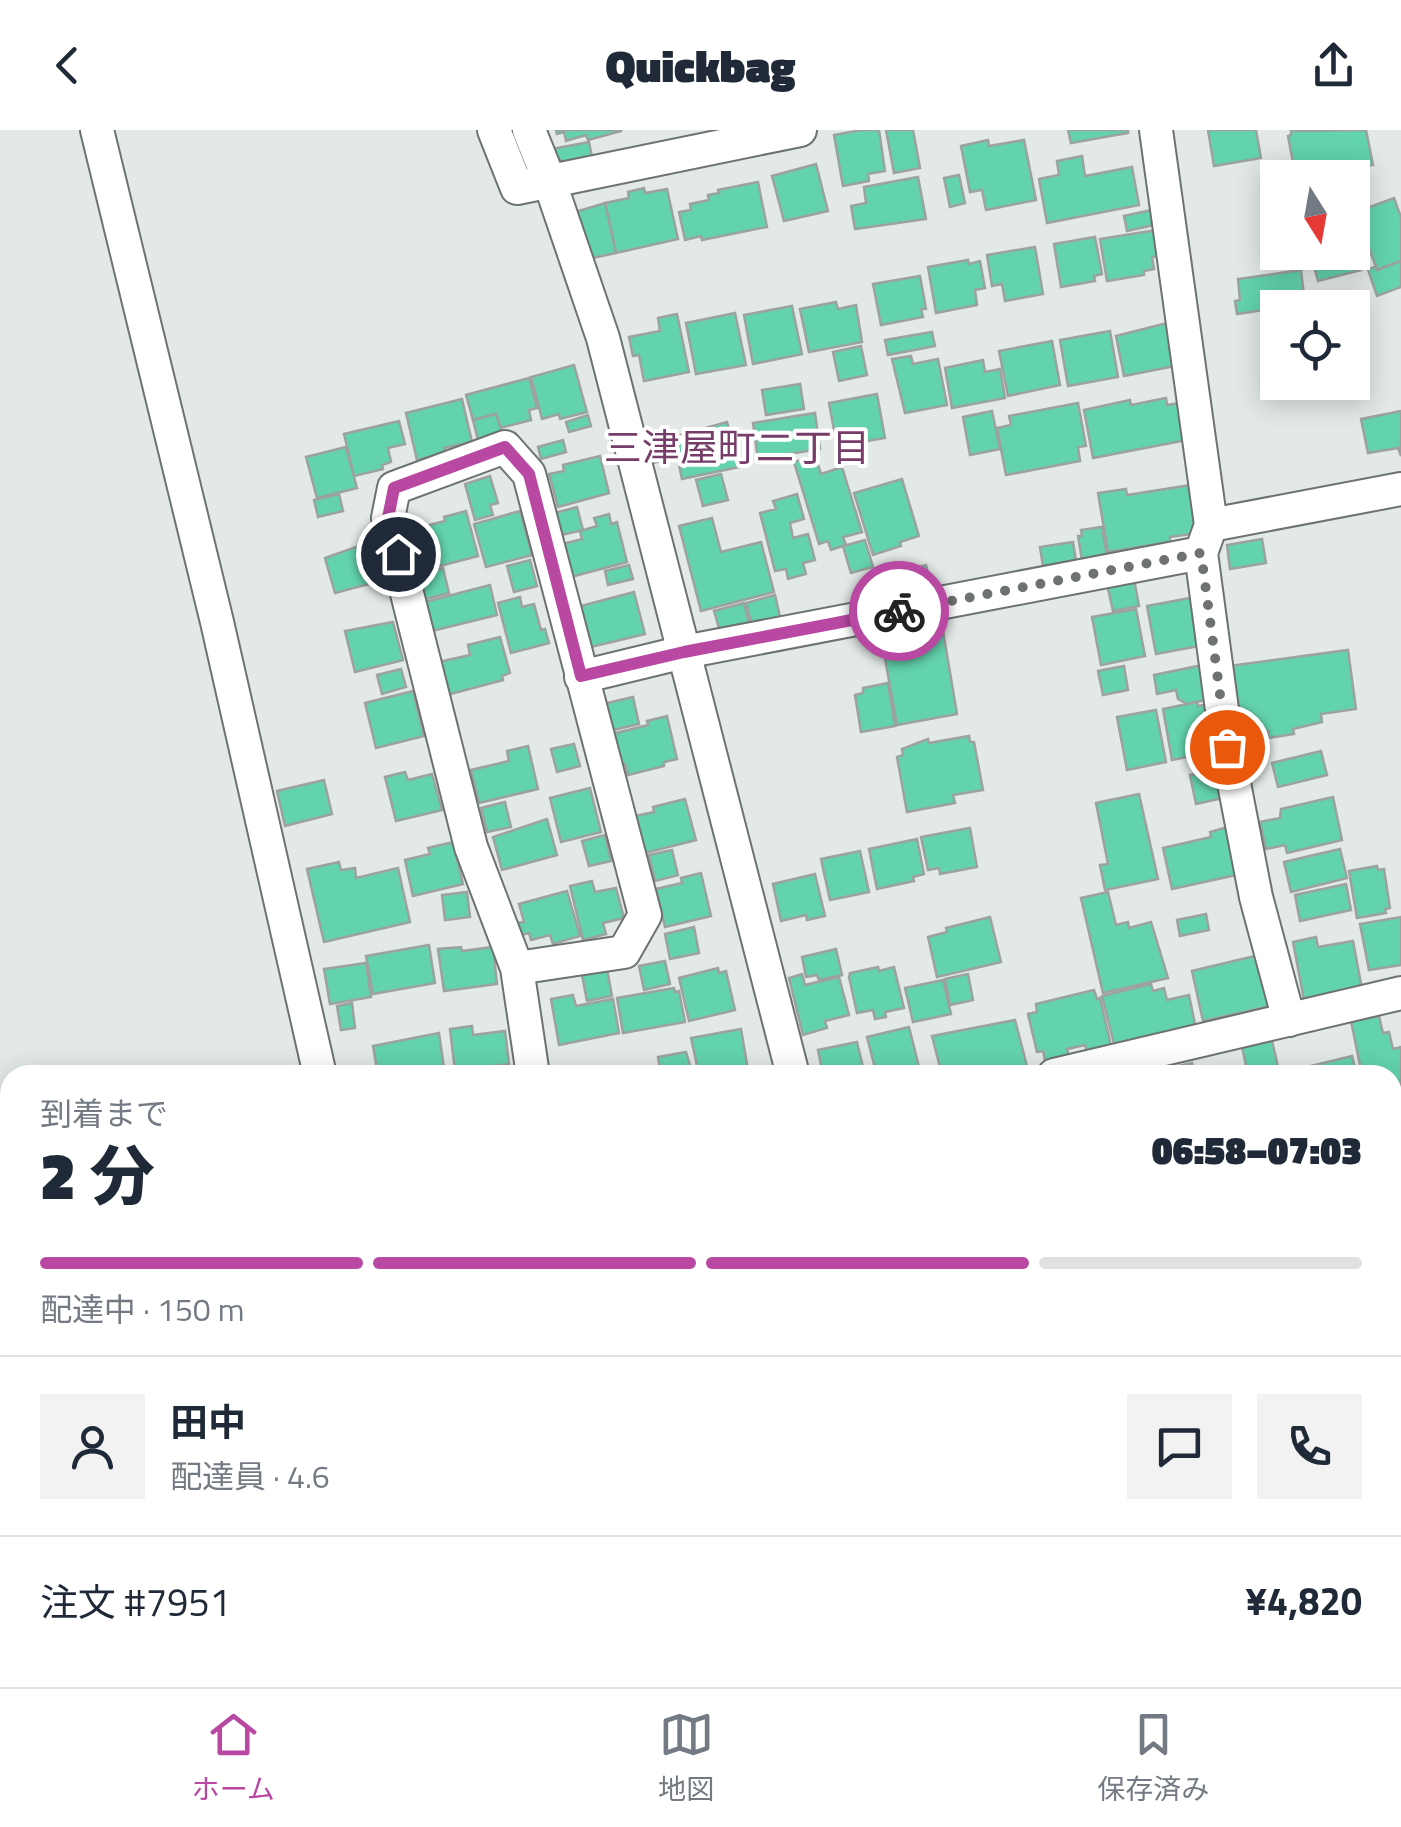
<!DOCTYPE html>
<html lang="ja">
<head>
<meta charset="utf-8">
<style>
  :root { --surface:#fff; --page:#f2f2f3; --text:#1f2937; --muted:#747a83; --line:#e0e1e3; --accent:#b948a3 }
  body { margin:0; font-family:"Titillium Web","Noto Sans JP",sans-serif; background:var(--page); color:var(--text); height:100vh; display:flex; flex-direction:column; font-size:38px; white-space:nowrap }
  * { box-sizing:border-box; margin:0 }
  p { font-size:32px; color:var(--muted) }
  .icon { flex:none; width:55px; height:55px; fill:none; stroke:currentColor; stroke-width:2; stroke-linecap:round; stroke-linejoin:round }
  .map { position:relative; flex:1; overflow:hidden }
  .panel { position:absolute; left:0px; top:935px; width:1402px; height:622px; display:flex; flex-direction:column; background:var(--surface); border-radius:30px 30px 0 0; box-shadow:0 5px 25px #0003 }
  .panel>* { flex:none }
  .needle { width:65px; rotate:169deg }
  .controls { position:absolute; left:1260px; top:30px; display:grid; gap:20px }
  .controls a { display:grid; place-items:center; width:110px; height:110px; border-radius:0px; background:var(--surface); box-shadow:0 5px 25px #0003; font-size:50px }
  .pin { position:absolute; display:grid; place-items:center; width:85px; height:85px; color:#fff; margin:-42px; border:5px solid #fff; border-radius:50%; box-shadow:0 2px 10px #0007 }
  .courier { position:absolute; display:grid; place-items:center; width:100px; height:100px; margin:-50px; border:8px solid #b948a3; border-radius:50%; background:#fff; color:#222; box-shadow:0 2px 12px #0007 }
  .head em { font-style:normal; font-weight:800 }
  .head div { display:flex; flex-direction:column-reverse }
  .head { display:flex; align-items:center; justify-content:space-between; height:170px; padding:0 40px }
  h1 { font-size:65px; font-weight:800; line-height:75px }
  .bar { display:grid; grid-template-columns:repeat(4,1fr); gap:15px 10px; align-content:center; height:120px; padding:0 40px }
  .bar i { height:12px; border-radius:8px; background:var(--line) }
  .bar .current { background:var(--accent) }
  .bar p { grid-column:span 4 }
  .line { display:flex; align-items:center; gap:25px; padding:0 40px; border-top:2px solid var(--line) }
  .line div { flex:1 }
  .round { display:grid; place-items:center; flex:none; width:105px; height:105px; border-radius:0px; background:var(--page) }
  header { display:flex; justify-content:space-between; align-items:center; height:130px; padding:0 40px; background:var(--surface); font-size:45px; font-weight:800 }
  .dock { display:flex; justify-content:space-around; align-items:center; height:140px; border-top:2px solid var(--line); background:var(--surface); font-size:28px; color:var(--muted) }
  .dock a { display:grid; justify-items:center; gap:5px }
  .dock .current { color:var(--accent) }
  .map>svg:first-child { display:block }
</style>
</head>
<body>
<header><svg class="icon" aria-label="back" viewBox="0 0 24 24"><path d="M15 5l-7 7 7 7"/></svg>Quickbag<svg class="icon" aria-label="share" viewBox="0 0 24 24"><path d="M12 15V3M7 8l5-5 5 5M5 13v7h14v-7"/></svg></header>
<div class="map">
<svg width="1401" height="1557" viewBox="0 0 1401 1557">
  <rect width="100%" height="100%" fill="#e2e9e6"/>
  <g fill="#63d3ae" stroke="#9ba29f" stroke-width="2.5">
    <path d="M556,0H621V1L588,10L586,5L566,11L564,2L557,4Z"/>
    <path d="M862,0H879L885,41L868,44L869,51L843,56L834,5Z"/>
    <path d="M886,0H913L920,38L894,43Z"/>
    <path d="M1068,0H1128V3L1071,13Z"/>
    <path d="M1208,0H1256L1261,28L1214,36Z"/>
    <path d="M1366,0L1373,35L1296,48L1288,6L1291,5V1Z"/>
    <path d="M988,10L989,16L1024,10L1036,70L986,80L982,60L970,62L961,16Z"/>
    <path d="M589,12L592,27L563,32L553,25L552,19Z"/>
    <path d="M1082,26L1085,46L1132,37L1139,75L1047,93L1039,49L1059,45L1057,31Z"/>
    <path d="M816,34L828,81L784,91L772,46Z"/>
    <path d="M959,45L965,73L950,77L944,48Z"/>
    <path d="M918,47L926,89L855,99L851,76L866,73L864,57Z"/>
    <path d="M758,52L767,97L702,110L701,106L685,110L679,82L691,80L690,74L709,70L708,65L719,63L718,60Z"/>
    <path d="M644,58L645,63L667,59L678,109L616,123L605,73L629,68L628,62Z"/>
    <path d="M1394,68L1401,87V131L1377,140L1356,82Z"/>
    <path d="M605,73L616,123L592,128L575,82Z"/>
    <path d="M1151,80L1154,95L1127,101L1124,86Z"/>
    <path d="M1157,100L1161,126L1152,127L1154,139L1144,141V145L1107,151L1100,109Z"/>
    <path d="M1352,105L1361,140L1318,151L1310,122H1352Z"/>
    <path d="M1095,107L1102,144L1094,146L1095,151L1061,157L1054,114Z"/>
    <path d="M1035,117L1043,164L1005,171L1002,154L992,156L987,125Z"/>
    <path d="M968,130L969,134L980,131L985,158L975,160L977,175L936,183L928,137Z"/>
    <path d="M1401,131V157L1377,166L1368,140L1376,136L1377,140Z"/>
    <path d="M1301,140L1305,174L1237,184L1235,171L1240,170L1238,149Z"/>
    <path d="M920,146L926,179H921L923,187L881,195L873,154Z"/>
    <path d="M836,172L838,179L856,175L862,212L809,222L800,179Z"/>
    <path d="M792,176L802,224L753,234L744,185Z"/>
    <path d="M735,183L746,235L696,244L686,193Z"/>
    <path d="M677,184L689,242L644,251L639,225L633,226L629,207L660,201L658,188Z"/>
    <path d="M1167,193L1175,236L1124,246L1116,206Z"/>
    <path d="M1110,201L1118,247L1068,256L1060,210Z"/>
    <path d="M932,202L935,216L888,225L885,210Z"/>
    <path d="M1052,211L1060,255L1008,266L999,221Z"/>
    <path d="M861,216L867,245L839,251L833,222Z"/>
    <path d="M911,226L913,234L938,229L947,275L905,283L892,229Z"/>
    <path d="M983,230L985,242L1000,239L1005,268L952,278L945,238Z"/>
    <path d="M574,235L587,282L560,289L559,284L542,289L531,247Z"/>
    <path d="M529,248L537,278L529,280L531,290L500,298L496,284L473,290L466,265Z"/>
    <path d="M800,254L804,279L766,285L762,260Z"/>
    <path d="M877,264L885,308L837,316L829,273Z"/>
    <path d="M1166,268L1167,275L1180,273L1187,310L1093,328L1084,280L1130,270L1131,275Z"/>
    <path d="M462,269L472,312L444,318L446,323L417,330L406,283Z"/>
    <path d="M1078,273L1086,316L1078,317L1080,331L1006,345L997,298L1011,295L1009,286Z"/>
    <path d="M992,281L1000,319L970,325L963,287Z"/>
    <path d="M1401,281V326L1398,318L1368,323L1361,289Z"/>
    <path d="M815,283L820,319L758,329L753,293Z"/>
    <path d="M496,284L504,307L479,314L473,290Z"/>
    <path d="M588,285L591,296L569,302L566,292Z"/>
    <path d="M399,291L405,314L388,318L391,332L382,335L383,339L354,346L344,304Z"/>
    <path d="M727,292L739,337L682,349L673,307Z"/>
    <path d="M672,302L677,328L652,333L647,306Z"/>
    <path d="M563,310L566,322L541,329L538,317Z"/>
    <path d="M346,317L357,358L317,368L306,327Z"/>
    <path d="M600,326L609,363L558,377L549,344L564,341L563,335Z"/>
    <path d="M815,326L821,344L842,337L862,402L843,407L846,415L831,420L828,411L819,414L794,332Z"/>
    <path d="M721,344L728,370L703,376L696,350Z"/>
    <path d="M490,346L498,373L490,375L493,385L475,390L465,354Z"/>
    <path d="M902,349L919,406L900,412L901,416L873,425L854,363Z"/>
    <path d="M1191,355L1198,403L1170,407V412L1108,422L1098,363L1126,359L1127,365Z"/>
    <path d="M339,364L343,381L318,387L314,370Z"/>
    <path d="M797,364L804,389L790,393L793,408L808,404L815,430L803,433L806,444L788,449L786,439L775,441L760,383L776,379L773,371Z"/>
    <path d="M577,377L583,400L561,405L555,383Z"/>
    <path d="M466,381L478,426L421,441L410,400L445,391L444,387Z"/>
    <path d="M520,381L532,425L486,437L474,394Z"/>
    <path d="M609,384L611,394L617,392L627,432L571,447L563,414L582,409L580,401L597,396L594,388Z"/>
    <path d="M712,388L721,422L761,412L774,462L701,481L679,396Z"/>
    <path d="M1102,397L1107,426L1082,430L1078,406H1082L1081,400Z"/>
    <path d="M1262,409L1266,433L1230,439L1227,415Z"/>
    <path d="M865,410L873,437L851,443L843,416Z"/>
    <path d="M370,412L380,451L335,463L325,428Z"/>
    <path d="M1073,412L1076,431L1043,436L1040,417Z"/>
    <path d="M530,430L537,456L514,462L507,436Z"/>
    <path d="M629,435L633,449L608,455L605,441Z"/>
    <path d="M926,435L932,459L906,466L900,442Z"/>
    <path d="M443,438L449,463L422,470L416,445Z"/>
    <path d="M1134,449L1139,476L1113,481L1107,454Z"/>
    <path d="M490,455L497,485L432,501L425,472Z"/>
    <path d="M634,462L645,504L591,517L581,476Z"/>
    <path d="M775,465L781,491L753,499L746,473Z"/>
    <path d="M520,467L522,477L534,474L541,500L545,499L549,513L511,523L498,473Z"/>
    <path d="M1190,468L1199,516L1156,524L1147,476Z"/>
    <path d="M744,473L750,497L721,505L714,481Z"/>
    <path d="M1136,479L1145,526L1101,535L1092,487Z"/>
    <path d="M393,492L403,530L355,542L345,501Z"/>
    <path d="M943,501L957,584L897,595L882,512Z"/>
    <path d="M500,507L510,543L502,546L503,550L447,565L439,532L470,525L468,515Z"/>
    <path d="M1348,520L1356,579L1321,584L1322,592L1293,599L1294,604L1269,608L1268,601L1238,605L1229,536Z"/>
    <path d="M1124,536L1128,560L1103,565L1098,541Z"/>
    <path d="M1198,536L1207,547L1211,569L1187,574L1178,569L1176,560L1157,564L1154,545Z"/>
    <path d="M401,539L406,557L382,564L377,545Z"/>
    <path d="M888,553L895,596L861,602L855,565L863,563V558Z"/>
    <path d="M413,561L424,606L376,618L365,573Z"/>
    <path d="M633,567L639,594L609,601L603,574Z"/>
    <path d="M1197,572L1198,576L1204,575L1207,588L1201,589L1207,623L1172,630L1163,579Z"/>
    <path d="M1156,580L1166,632L1127,640L1117,587Z"/>
    <path d="M667,586L677,629L664,632V636L628,645L625,634L620,635L612,604L648,595L647,591Z"/>
    <path d="M969,606L970,612H974L983,660L953,665L955,673L907,682L897,627L903,625L902,619L928,609L929,613Z"/>
    <path d="M574,614L580,636L557,642L551,619Z"/>
    <path d="M528,616L538,659L479,673L471,640L509,631L507,621Z"/>
    <path d="M1321,621L1327,645L1278,657L1272,633Z"/>
    <path d="M1217,640L1223,668L1196,674L1190,645Z"/>
    <path d="M405,642L408,650L432,644L442,680L396,691L385,647Z"/>
    <path d="M324,650L332,684L285,696L277,661Z"/>
    <path d="M590,658L601,702L561,712L550,668Z"/>
    <path d="M1139,664L1158,749L1105,760L1100,735L1108,734L1096,673Z"/>
    <path d="M1333,667L1342,710L1287,723L1285,715L1266,719L1260,692L1280,688L1281,679Z"/>
    <path d="M685,669L696,710L645,723L635,686L654,682L653,677Z"/>
    <path d="M505,672L511,697L487,702L481,678Z"/>
    <path d="M547,689L557,725L502,740L493,707Z"/>
    <path d="M1230,696L1241,744L1172,759L1163,718L1211,707L1210,702Z"/>
    <path d="M970,698L977,737L940,744L939,738L928,740L921,707Z"/>
    <path d="M605,705L611,731L589,736L582,711Z"/>
    <path d="M917,709L924,744L913,747L914,751L877,759L869,719Z"/>
    <path d="M453,712L463,754L413,766L405,730L430,724L428,718Z"/>
    <path d="M1340,719L1347,748L1291,762L1284,732Z"/>
    <path d="M672,720L678,745L655,751L649,725Z"/>
    <path d="M860,721L869,762L830,770L821,729Z"/>
    <path d="M339,732L341,740L355,738L356,748L398,738L410,792L324,812L307,739Z"/>
    <path d="M1377,736L1378,740L1384,739L1390,778L1385,779L1386,783L1357,788L1349,741Z"/>
    <path d="M701,743L711,786L665,797L656,759L682,753L681,748Z"/>
    <path d="M815,744L825,786L807,790L806,785L781,791L773,754Z"/>
    <path d="M592,751L595,762L616,758L624,788L603,793L606,804L583,810L570,756Z"/>
    <path d="M1346,754L1351,780L1300,791L1295,765Z"/>
    <path d="M567,761L580,806L553,814L550,805L531,810L529,803L521,805L518,793L524,792L519,774Z"/>
    <path d="M467,762L470,787L445,790L442,765Z"/>
    <path d="M1108,762L1116,795L1128,792L1129,798L1151,792L1168,848L1103,863L1081,768Z"/>
    <path d="M1206,784L1209,800L1180,806L1177,790Z"/>
    <path d="M990,787L1001,832L937,847L928,807L947,802L946,798Z"/>
    <path d="M1401,787V835L1369,840L1360,794Z"/>
    <path d="M694,797L699,823L670,829L665,804Z"/>
    <path d="M1316,807L1318,817L1353,811L1362,859L1304,870L1293,812Z"/>
    <path d="M429,815L435,853L373,864L366,826Z"/>
    <path d="M461,817L462,821L493,817L497,854L444,861L438,819Z"/>
    <path d="M836,819L842,845L819,850L817,845L806,847L802,827Z"/>
    <path d="M1263,824L1275,875L1203,891L1192,841Z"/>
    <path d="M665,831L670,854L644,860L639,836Z"/>
    <path d="M366,833L371,867L330,874L324,839Z"/>
    <path d="M878,837L879,841L894,837L904,878L885,882L886,887L875,889L873,880L857,883L849,847L850,843Z"/>
    <path d="M718,838L719,843L726,841L735,880L689,891L679,848Z"/>
    <path d="M607,839L612,866L587,871L582,845Z"/>
    <path d="M802,844L805,855L839,847L849,885L825,891L827,898L803,905L789,848Z"/>
    <path d="M968,844L973,870L950,875L945,849Z"/>
    <path d="M943,850L951,884L913,892L905,858Z"/>
    <path d="M1151,854L1153,861L1164,858L1167,870L1189,865L1196,899L1115,918L1102,866Z"/>
    <path d="M674,858L675,862L679,861L685,892L623,903L617,868Z"/>
    <path d="M1094,860L1097,869L1100,868L1112,920L1088,926L1085,915L1067,919L1070,930L1046,935L1043,921L1037,922L1028,884L1037,882L1036,874Z"/>
    <path d="M573,865L576,876L613,869L619,903L559,915L551,869Z"/>
    <path d="M352,873L355,898L341,900L337,876Z"/>
    <path d="M1379,886L1383,903L1389,902L1393,919L1401,917V988L1394,990L1392,945H1362L1351,891Z"/>
    <path d="M1015,890L1027,936L989,945H942L932,906Z"/>
    <path d="M472,896L473,905L505,901L509,934L455,941L450,899Z"/>
    <path d="M909,897L921,945H891L889,939L876,942L867,907Z"/>
    <path d="M741,899L748,940L699,945L691,908Z"/>
    <path d="M439,903L445,945H378L373,916Z"/>
    <path d="M1272,911L1280,945H1248L1242,917Z"/>
    <path d="M857,912L865,945H823L818,920Z"/>
    <path d="M686,922L693,945H661L658,927Z"/>
    <path d="M1352,926L1357,945H1282V943Z"/>
    <path d="M1192,933L1194,945H1161L1160,940Z"/>
    <path d="M1401,1322V1360L1392,1362V1324Z"/>
    <path d="M1398,1402L1401,1405V1455L1392,1457V1403Z"/>
    <path d="M1401,1462V1530L1398,1531L1397,1524L1392,1525V1464Z"/>
    <path d="M1224,1548H1280L1283,1557H1226Z"/>
  </g>
  <g fill="none" stroke-linecap="round" stroke-linejoin="round">
    <g stroke="#6d7370" stroke-width="36">
      <g id="minor">
        <path d="M97,0L217,492L320,945"/>
        <path d="M494,0L517,58L800,0"/>
        <path d="M529,0L549,50L603,208L793,945"/>
        <path d="M1156,0L1211,395L1201,423L1227,617L1256,767L1289,890"/>
        <path d="M1211,395L1401,359"/>
        <path d="M581,547L684,522L1201,423"/>
        <path d="M517,838L471,717L388,388L394,358L505,317L529,344L645,785L624,822L517,838L533,945"/>
        <path d="M1054,945L1401,863"/>
        <path d="M0,1168L10,1166"/>
        <path d="M931,1548L934,1557"/>
      </g>
    </g>
    <use href="#minor" stroke="#fff" stroke-width="32"/>
  </g>
  <g fill="none" stroke-linecap="round" stroke-linejoin="round">
    <path stroke="#6e7370" stroke-width="10" stroke-dasharray="0 18" d="M899,481L1201,423L1227,617"/>
    <path stroke="#b948a3" stroke-width="12" d="M398,424L388,388L394,358L505,317L529,344L581,546L684,522L899,481"/>
  </g>
  <g text-anchor="middle" dominant-baseline="central" stroke-width="8" stroke-linejoin="round" paint-order="stroke">
    <g font-size="38" fill="#763d69" stroke="#fff">
      <text x="737" y="317">三津屋町二丁目</text>
    </g>
  </g>
</svg>
<div class="controls">
<a><svg class="needle" viewBox="-14 -14 28 28"><path d="M0-13l5 13h-10z" fill="#e53935"/><path d="M0 13l5-13h-10z" fill="#747a83"/></svg></a>
<a><svg class="icon" aria-label="locate" viewBox="0 0 24 24"><circle cx="12" cy="12" r="6"/><path d="M12 2v4M12 18v4M2 12h4M18 12h4"/></svg></a>
</div>
<div class="pin" style="left:1227px;top:617px;background:#ea580c"><svg class="icon" aria-label="bag" viewBox="0 0 24 24"><path d="M5 8h14l-1 12H6zM9 8a3 3 0 0 1 6 0"/></svg></div>
<div class="pin" style="left:398px;top:424px;background:#1f2937"><svg class="icon" aria-label="home" viewBox="0 0 24 24"><path d="M3 11l9-7 9 7M6 9v11h12V9"/></svg></div>
<div class="courier" style="left:899px;top:481px"><svg class="icon" aria-label="bike" viewBox="0 0 24 24"><circle cx="6" cy="16" r="4"/><circle cx="18" cy="16" r="4"/><path d="M6 16l4-8h5l3 8M10 8l3 8H6M13 5h3"/></svg></div>
<section class="panel">
<div class="head"><div><h1>2 分</h1><p>到着まで</p></div><em>06:58–07:03</em></div>
<div class="bar"><i class="current"></i><i class="current"></i><i class="current"></i><i></i><p>配達中 · 150 m</p></div>
<div class="line" style="height:180px"><a class="round"><svg class="icon" aria-label="person" viewBox="0 0 24 24"><circle cx="12" cy="8" r="4"/><path d="M4 21q1-7 8-7t8 7"/></svg></a><div><b>田中</b><p>配達員 · 4.6</p></div><a class="round"><svg class="icon" aria-label="chat" viewBox="0 0 24 24"><path d="M4 5h16v11H9l-5 4z"/></svg></a><a class="round"><svg class="icon" aria-label="phone" viewBox="0 0 24 24"><path d="M5 4h4l2 5-3 2q2 4 5 5l2-3 5 2v4C11 20 4 13 5 4z"/></svg></a></div>
<div class="line" style="height:130px"><div>注文 #7951</div><b>¥4,820</b></div>
</section>
</div>
<nav class="dock">
<a class="current"><svg class="icon" aria-label="home" viewBox="0 0 24 24"><path d="M3 11l9-7 9 7M6 9v11h12V9"/></svg>ホーム</a>
<a><svg class="icon" aria-label="map" viewBox="0 0 24 24"><path d="M3 6l6-2 6 2 6-2v14l-6 2-6-2-6 2zM9 4v14M15 6v14"/></svg>地図</a>
<a><svg class="icon" aria-label="saved" viewBox="0 0 24 24"><path d="M7 4h10v16l-5-4-5 4z"/></svg>保存済み</a>
</nav>
</body>
</html>
